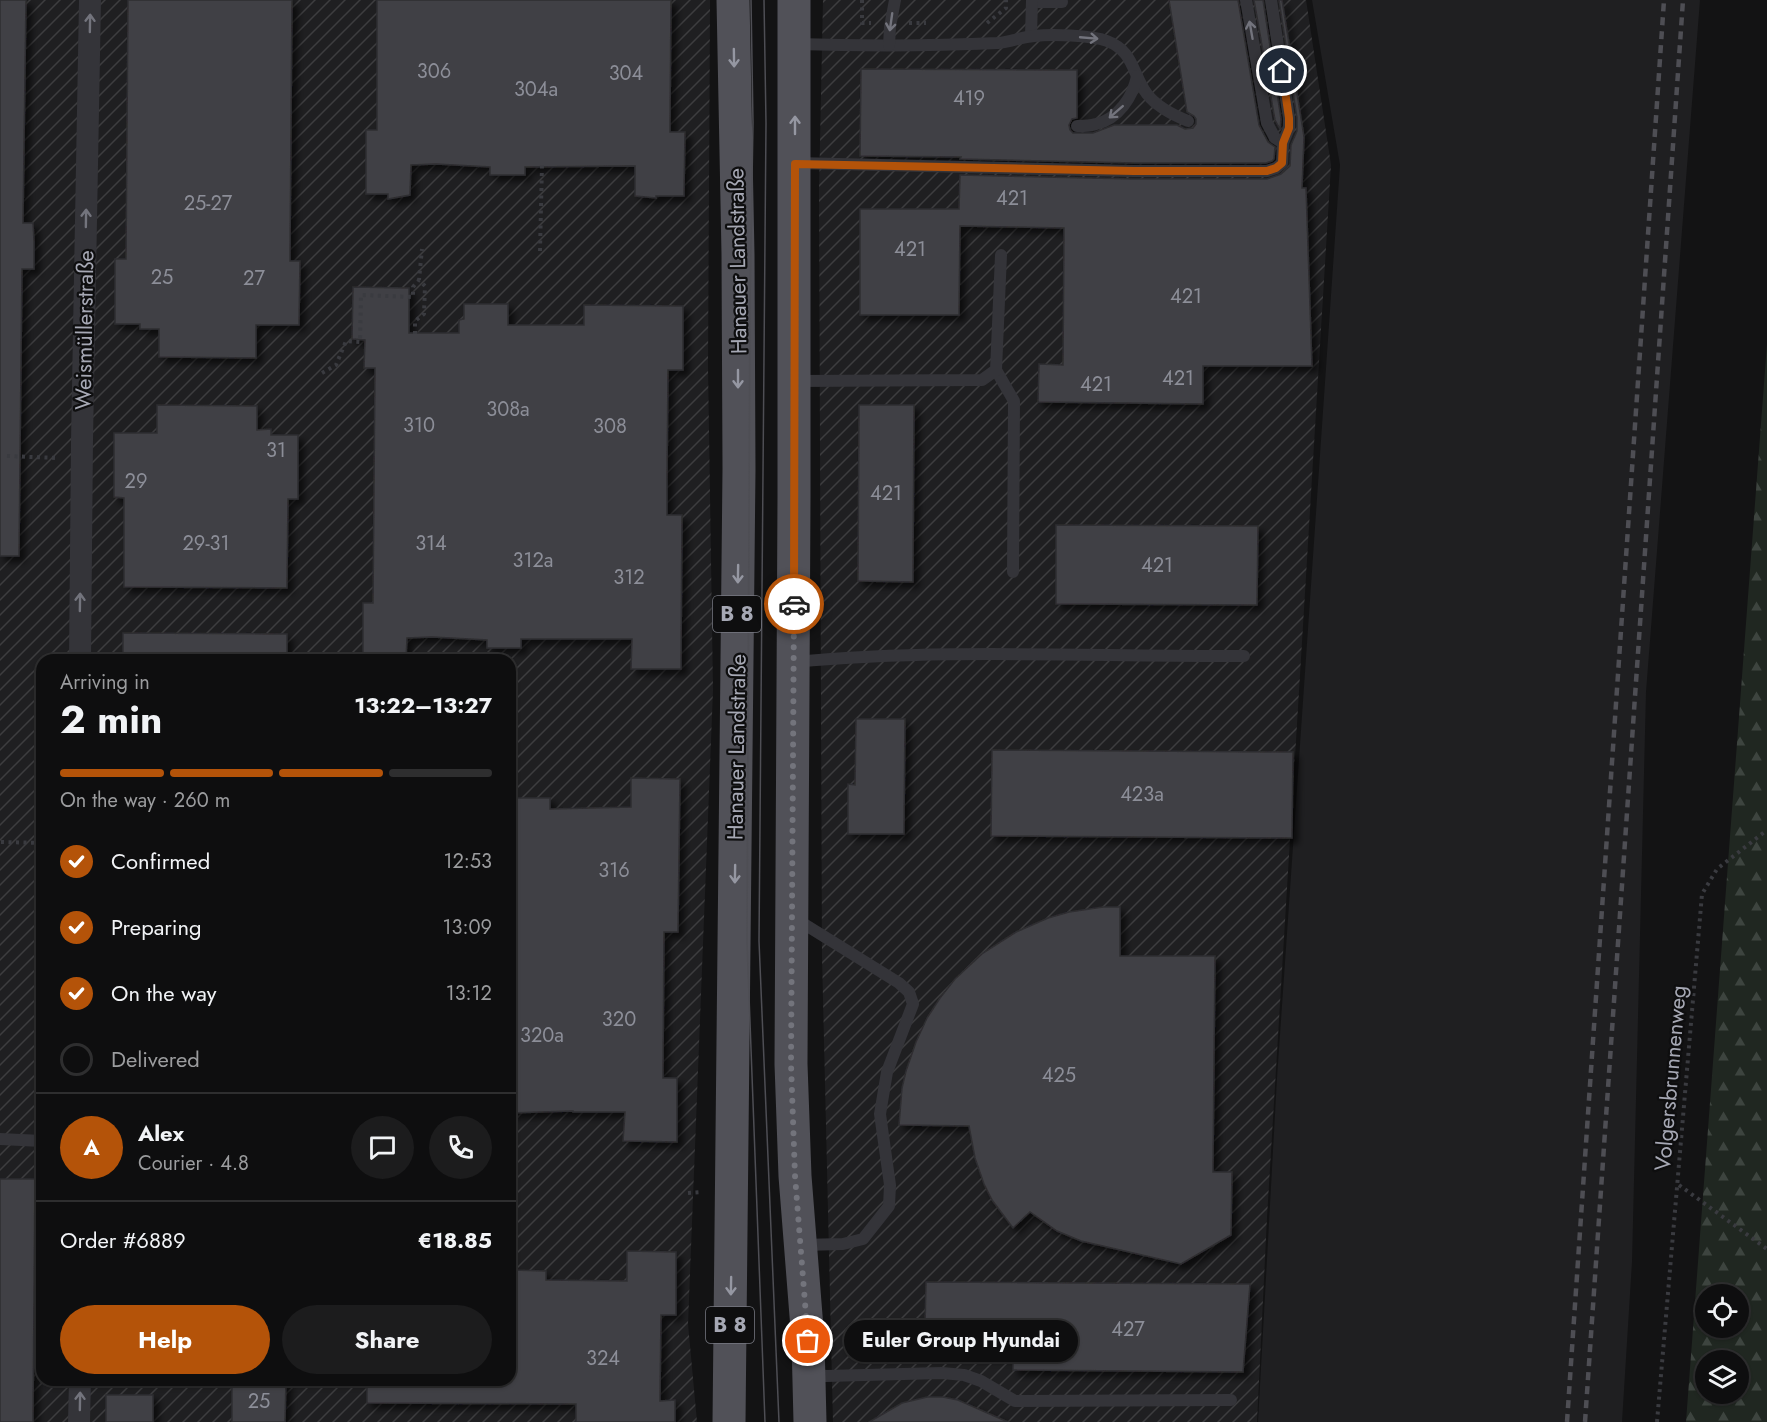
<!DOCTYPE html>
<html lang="en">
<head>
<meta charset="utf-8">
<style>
  :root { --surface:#0e0e0f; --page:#1c1c1d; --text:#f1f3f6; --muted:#9b9c9e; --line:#2e2e2f; --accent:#b45309 }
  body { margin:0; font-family:Jost,sans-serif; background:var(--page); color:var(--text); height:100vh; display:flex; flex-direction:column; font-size:22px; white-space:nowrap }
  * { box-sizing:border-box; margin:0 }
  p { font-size:20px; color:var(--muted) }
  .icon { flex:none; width:33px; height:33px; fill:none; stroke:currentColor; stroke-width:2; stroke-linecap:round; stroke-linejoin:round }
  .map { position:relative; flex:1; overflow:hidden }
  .drawer { position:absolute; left:36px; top:654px; width:480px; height:732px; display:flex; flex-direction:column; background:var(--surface); border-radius:18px; box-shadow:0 2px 4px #0004,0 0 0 2px var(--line) }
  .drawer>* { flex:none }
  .fabs { position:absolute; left:1695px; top:1284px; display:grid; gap:12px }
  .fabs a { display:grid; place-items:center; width:54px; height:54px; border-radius:50%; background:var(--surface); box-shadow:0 2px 4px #0004,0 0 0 2px var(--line); font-size:30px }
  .pin { position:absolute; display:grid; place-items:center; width:51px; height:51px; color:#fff; margin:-26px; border:3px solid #fff; border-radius:50%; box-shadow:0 2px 6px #0007 }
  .courier { position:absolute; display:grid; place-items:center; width:60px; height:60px; margin:-30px; border:4px solid #b45309; border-radius:50%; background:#fff; color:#222; box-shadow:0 2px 8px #0007 }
  .bubble { position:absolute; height:42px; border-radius:21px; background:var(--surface); box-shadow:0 2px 4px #0004,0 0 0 2px var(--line); font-size:20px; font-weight:700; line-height:42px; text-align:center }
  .headline em { font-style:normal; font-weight:700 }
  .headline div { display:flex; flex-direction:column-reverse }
  .headline { display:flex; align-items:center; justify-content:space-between; height:102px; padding:0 24px }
  h1 { font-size:39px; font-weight:700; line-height:45px }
  .bar { display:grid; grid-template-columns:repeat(4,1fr); gap:9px 6px; align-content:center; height:72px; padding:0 24px }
  .bar i { height:8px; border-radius:4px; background:var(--line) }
  .bar .selected { background:var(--accent) }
  .bar p { grid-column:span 4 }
  .line { display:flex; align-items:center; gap:15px; padding:0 24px; border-top:2px solid var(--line) }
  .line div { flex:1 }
  .round { display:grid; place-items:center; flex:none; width:63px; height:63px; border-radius:32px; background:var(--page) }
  ol { padding:0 24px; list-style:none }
  li { display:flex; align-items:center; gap:18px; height:66px }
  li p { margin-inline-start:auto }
  li .icon { padding:6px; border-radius:50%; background:var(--accent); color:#fff; stroke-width:4 }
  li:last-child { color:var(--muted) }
  li i { width:33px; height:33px; border:3px solid var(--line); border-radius:50% }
  .action { display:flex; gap:12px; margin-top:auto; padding:12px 24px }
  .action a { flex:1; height:69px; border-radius:36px; background:var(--accent); color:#fff; font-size:24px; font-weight:700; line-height:69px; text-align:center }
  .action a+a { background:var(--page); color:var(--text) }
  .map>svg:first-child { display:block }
</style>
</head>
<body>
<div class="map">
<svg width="1767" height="1422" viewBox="0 0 1767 1422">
  <defs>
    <pattern id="industrial-furrows" width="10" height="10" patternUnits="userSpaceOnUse" patternTransform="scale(1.5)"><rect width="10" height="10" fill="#1f1f21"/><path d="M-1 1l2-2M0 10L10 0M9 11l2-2" fill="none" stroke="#3d3d3f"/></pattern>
    <pattern id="forest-firs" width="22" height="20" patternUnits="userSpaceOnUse" patternTransform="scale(1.5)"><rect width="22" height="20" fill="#202721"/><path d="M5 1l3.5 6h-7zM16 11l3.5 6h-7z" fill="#3d443f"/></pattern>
    <filter id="shadow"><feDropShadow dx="5.5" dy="5.5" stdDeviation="3" flood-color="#0009"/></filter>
  </defs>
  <rect width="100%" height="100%" fill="#131314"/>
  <path fill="#1f1f21" d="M1312,0H1700L1646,692L1632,1262L1622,1422H1258L1277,1078L1340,165Z"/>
  <g fill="url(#industrial-furrows)" fill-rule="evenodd">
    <path d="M0,0H710L708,367L713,690L688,1324L697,1422H0ZM42,660H510V1380H42Z"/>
    <path d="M823,0H1306L1331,165L1267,1217L1257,1422H833L822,956L819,190Z"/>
  </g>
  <path fill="url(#forest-firs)" fill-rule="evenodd" d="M1767,344V1422H1686ZM1706,1294H1738V1328H1706ZM1706,1360H1738V1394H1706Z"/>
  <g fill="#404044" stroke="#2e2d30" stroke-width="1.5" filter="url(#shadow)">
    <path d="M0,0H26L23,223H33L34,241V269H22L19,556H0Z"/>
    <path d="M128,0H292L290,261H300L299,325H256V358L159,357V329H140V324H115V259H126Z"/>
    <path d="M377,0H671L670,132H685L684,196H656V198L635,196V166L525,167V175H490V167L436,164L411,165L410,195L388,199V194H366V130H377Z"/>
    <path d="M1169,0H1238L1259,125L1268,142L1275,147L1274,159L1272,161L1266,163H1134L960,159L961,157L860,156L861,69L1077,70V118L1072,119L1069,125L1070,130L1073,133H1093L1114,125H1177L1185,129L1193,128L1196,124V119L1194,116L1187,112Z"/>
    <path d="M1254,0H1263L1281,119L1280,129L1275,120Z"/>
    <path d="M1279,0H1282L1304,137L1302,188H1306L1312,366H1203V404L1038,402L1039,364L1063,365L1064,228L960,226L959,315H860V209H959L960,175L1134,179H1267L1281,174L1290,166L1291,145L1297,131V118Z"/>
    <path d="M353,287L409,288V333H459V320L464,319V304H508V325H584V305L683,306V370H668L667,484V515H682L681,669H631L632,639H521V648H487V640L432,637L407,638L406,660H363V603H373L375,368H364L365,340L352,339Z"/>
    <path d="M157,405L257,406V430L271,429V435H298V499H288L287,588L124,587V498L114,497V433H157Z"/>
    <path d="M859,405H914L913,582L858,581Z"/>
    <path d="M1056,525L1258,526L1257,605L1056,604Z"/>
    <path d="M123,633L287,634V660H123Z"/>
    <path d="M856,719H905L904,834H848V784L855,785Z"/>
    <path d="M992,750L1293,752L1292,838L991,836Z"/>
    <path d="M631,778L680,779L678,932H664L663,1078H677V1142L623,1141L625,1112H573V1111L510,1113V807H516V798H550V809L631,807Z"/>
    <path d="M1103,907H1120V956H1215L1213,1172H1232L1231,1235L1181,1264L1081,1241L1057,1231L1030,1212L1013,1228L992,1200L984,1184L975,1158L969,1126L899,1125L902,1088L906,1071L916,1042L927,1018L940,998L955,979L983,953L1016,932L1048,918L1069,912Z"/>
    <path d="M0,1179H35L33,1422H0Z"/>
    <path d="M627,1251L676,1252V1315H661L660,1401L675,1400V1422H576V1404L367,1403V1380H510V1280H512V1270L546,1271V1280L627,1281Z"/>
    <path d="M926,1282L1250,1284L1243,1372L1013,1370V1332H1008V1326L925,1325Z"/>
    <path d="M232,1380H286L285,1422H232Z"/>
    <rect x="106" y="1395" width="47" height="27"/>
    <path d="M927,1397H943L958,1400L1008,1422H869L902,1403Z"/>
  </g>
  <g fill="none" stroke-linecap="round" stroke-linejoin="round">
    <g stroke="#3a3b40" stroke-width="4" stroke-dasharray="3 4.5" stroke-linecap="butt">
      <path d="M862,0V23H871"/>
      <path d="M909,23H926"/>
      <path d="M987,23L1006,8V0"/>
      <path d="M540,251L542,165"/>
      <path d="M415,334V321L424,314L425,286L419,280L422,249"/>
      <path d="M322,373L336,365L346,341L360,342L361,295L413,297V287L419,280"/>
      <path d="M7,456L57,458"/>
      <path d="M1,842L42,843"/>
      <path d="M1679,1185L1767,1249"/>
      <path d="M688,1193L702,1192"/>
      <path d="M1657,1422L1702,894L1717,869L1767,830"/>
    </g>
    <g stroke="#343439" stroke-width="12">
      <path d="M1246,0L1267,123L1275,138L1283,143"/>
      <path d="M1032,2H1062"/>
      <path d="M1031,36L1032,0"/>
      <path d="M796,44C863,46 931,46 998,43C1010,42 1022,37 1034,36C1051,34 1091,35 1107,41C1134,51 1132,74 1147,94C1157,107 1173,115 1188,121"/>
      <path d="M889,45L890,27L895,0"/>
      <path d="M1077,126C1083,126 1090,126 1096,124C1118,119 1133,97 1137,76"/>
      <path d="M796,163L1134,171H1267L1276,168L1282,163L1283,143L1289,128V118L1271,0"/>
      <path d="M996,370L1014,401L1013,572"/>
      <path d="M796,381L982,380L996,370L1001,255"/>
      <path d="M795,662C944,648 1094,657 1244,656"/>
      <path d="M796,919L899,983L909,992L913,1004L887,1072L880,1114L890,1185L889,1206L863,1239L843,1244L801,1245"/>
      <path d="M0,1139L42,1141"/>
      <path d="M810,1374L826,1376L942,1373L964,1375L981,1381L1015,1401L1231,1400"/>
    </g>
    <g stroke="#343439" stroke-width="22">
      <path d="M80,660L82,441L90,0"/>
      <path d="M79,1422L80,1380"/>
    </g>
    <g stroke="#515158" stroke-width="33">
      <path d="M794,0V497L791,1064L795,1176L808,1341L810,1422"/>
      <path d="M729,1422L739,469L738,254L733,0"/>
    </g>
    <g stroke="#4e4e54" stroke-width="1.5">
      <path d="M751,0L753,122L750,303L747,942L765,1422"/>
      <path d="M764,0L766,123L759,941L779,1422"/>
    </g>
    <g stroke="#4e4e54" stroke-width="4.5" stroke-dasharray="8 6" stroke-linecap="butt">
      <path d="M1567,1422L1664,0"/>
      <path d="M1585,1422L1683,0"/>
    </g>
  </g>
  <defs><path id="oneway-shaft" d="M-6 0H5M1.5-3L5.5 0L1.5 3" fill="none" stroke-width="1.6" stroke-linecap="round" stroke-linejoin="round" transform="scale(1.5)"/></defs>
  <g stroke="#73747d">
    <use href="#oneway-shaft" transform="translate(891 22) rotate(98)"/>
    <use href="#oneway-shaft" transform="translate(90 23) rotate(-89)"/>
    <use href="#oneway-shaft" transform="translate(1251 30) rotate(-100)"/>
    <use href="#oneway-shaft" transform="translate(1089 38) rotate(5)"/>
    <use href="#oneway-shaft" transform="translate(1116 112) rotate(139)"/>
    <use href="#oneway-shaft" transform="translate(86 218) rotate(-89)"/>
    <use href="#oneway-shaft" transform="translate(80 602) rotate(-89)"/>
    <use href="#oneway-shaft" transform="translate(80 1401) rotate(-89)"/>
  </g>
  <g stroke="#9597a2">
    <use href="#oneway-shaft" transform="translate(734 58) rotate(89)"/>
    <use href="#oneway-shaft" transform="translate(795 125) rotate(-90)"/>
    <use href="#oneway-shaft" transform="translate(738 379) rotate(90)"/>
    <use href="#oneway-shaft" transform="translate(738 574) rotate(91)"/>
    <use href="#oneway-shaft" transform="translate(735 874) rotate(91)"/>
    <use href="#oneway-shaft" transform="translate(731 1286) rotate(91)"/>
  </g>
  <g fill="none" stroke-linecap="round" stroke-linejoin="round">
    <path stroke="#73747c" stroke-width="6" stroke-dasharray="0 10.8" d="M794,604L791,1064L795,1176L808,1341"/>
    <path stroke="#b45309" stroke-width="8" d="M794,604L795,164L1134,171H1267L1276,168L1282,163L1283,143L1289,128V118L1282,71"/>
  </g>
  <g text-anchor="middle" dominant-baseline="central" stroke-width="4.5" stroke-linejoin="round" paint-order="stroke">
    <g font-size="20" fill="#8c8e98">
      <text x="434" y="71">306</text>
      <text x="626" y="73">304</text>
      <text x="536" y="89">304a</text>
      <text x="969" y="98">419</text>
      <text x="1012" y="198">421</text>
      <text x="208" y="203">25-27</text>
      <text x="910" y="249">421</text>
      <text x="162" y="277">25</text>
      <text x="254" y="278">27</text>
      <text x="1186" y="296">421</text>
      <text x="1178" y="378">421</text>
      <text x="1096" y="384">421</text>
      <text x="508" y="409">308a</text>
      <text x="419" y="425">310</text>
      <text x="610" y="426">308</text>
      <text x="276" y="450">31</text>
      <text x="136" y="481">29</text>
      <text x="886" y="493">421</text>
      <text x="206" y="543">29-31</text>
      <text x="431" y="543">314</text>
      <text x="533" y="560">312a</text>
      <text x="1157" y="565">421</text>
      <text x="629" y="577">312</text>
      <text x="1142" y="794">423a</text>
      <text x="614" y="870">316</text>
      <text x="619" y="1019">320</text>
      <text x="542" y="1035">320a</text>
      <text x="1059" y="1075">425</text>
      <text x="1128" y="1329">427</text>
      <text x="603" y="1358">324</text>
      <text x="259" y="1401">25</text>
    </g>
    <g fill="#0e0e0f" stroke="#787a82" stroke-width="1.5">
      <rect x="713" y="596" width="48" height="36" rx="4.5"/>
      <rect x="706" y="1307" width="48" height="36" rx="4.5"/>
    </g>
    <g font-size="21" font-weight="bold" fill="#a6a8b4">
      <text x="737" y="614">B 8</text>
      <text x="730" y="1325">B 8</text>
    </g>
    <g font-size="22" fill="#a6a8b4" stroke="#0e0e0f">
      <text transform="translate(737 261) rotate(-91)">Hanauer Landstraße</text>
      <text transform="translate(84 330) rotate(-89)">Weismüllerstraße</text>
      <text transform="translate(736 747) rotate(-89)">Hanauer Landstraße</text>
      <text transform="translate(1670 1078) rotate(-85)">Volgersbrunnenweg</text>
    </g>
  </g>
</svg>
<div class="fabs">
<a><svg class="icon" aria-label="locate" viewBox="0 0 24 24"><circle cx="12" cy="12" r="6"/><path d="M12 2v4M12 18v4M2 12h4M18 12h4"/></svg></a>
<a><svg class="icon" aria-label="layers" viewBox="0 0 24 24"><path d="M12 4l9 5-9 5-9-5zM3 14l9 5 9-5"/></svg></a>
</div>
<div class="pin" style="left:808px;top:1341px;background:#ea580c"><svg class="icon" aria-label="bag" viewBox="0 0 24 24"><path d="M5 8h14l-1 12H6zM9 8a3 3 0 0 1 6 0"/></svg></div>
<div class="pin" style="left:1282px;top:71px;background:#1f2937"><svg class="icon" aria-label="home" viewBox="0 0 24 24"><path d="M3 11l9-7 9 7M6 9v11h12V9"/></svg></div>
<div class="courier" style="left:794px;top:604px"><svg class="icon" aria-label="car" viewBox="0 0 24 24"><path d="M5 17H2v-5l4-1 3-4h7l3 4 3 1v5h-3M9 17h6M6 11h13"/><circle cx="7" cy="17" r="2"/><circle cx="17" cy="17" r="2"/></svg></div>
<div class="bubble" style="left:844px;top:1320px;width:234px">Euler Group Hyundai</div>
<section class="drawer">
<div class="headline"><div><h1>2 min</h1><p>Arriving in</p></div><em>13:22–13:27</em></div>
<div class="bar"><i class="selected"></i><i class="selected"></i><i class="selected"></i><i></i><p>On the way · 260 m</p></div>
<ol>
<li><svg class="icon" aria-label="check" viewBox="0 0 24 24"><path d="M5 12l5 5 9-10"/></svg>Confirmed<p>12:53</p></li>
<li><svg class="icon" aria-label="check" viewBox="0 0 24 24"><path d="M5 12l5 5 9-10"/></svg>Preparing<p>13:09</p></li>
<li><svg class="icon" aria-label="check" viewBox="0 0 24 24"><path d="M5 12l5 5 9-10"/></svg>On the way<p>13:12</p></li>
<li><i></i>Delivered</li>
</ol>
<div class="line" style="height:108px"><b class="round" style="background:var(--accent);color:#fff">A</b><div><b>Alex</b><p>Courier · 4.8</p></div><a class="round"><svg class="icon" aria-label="chat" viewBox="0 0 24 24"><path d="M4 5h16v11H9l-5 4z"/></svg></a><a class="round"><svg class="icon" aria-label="phone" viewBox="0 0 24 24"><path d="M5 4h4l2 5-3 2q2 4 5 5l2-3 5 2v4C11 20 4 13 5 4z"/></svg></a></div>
<div class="line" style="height:78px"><div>Order #6889</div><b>€18.85</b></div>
<div class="action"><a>Help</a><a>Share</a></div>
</section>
</div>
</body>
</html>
